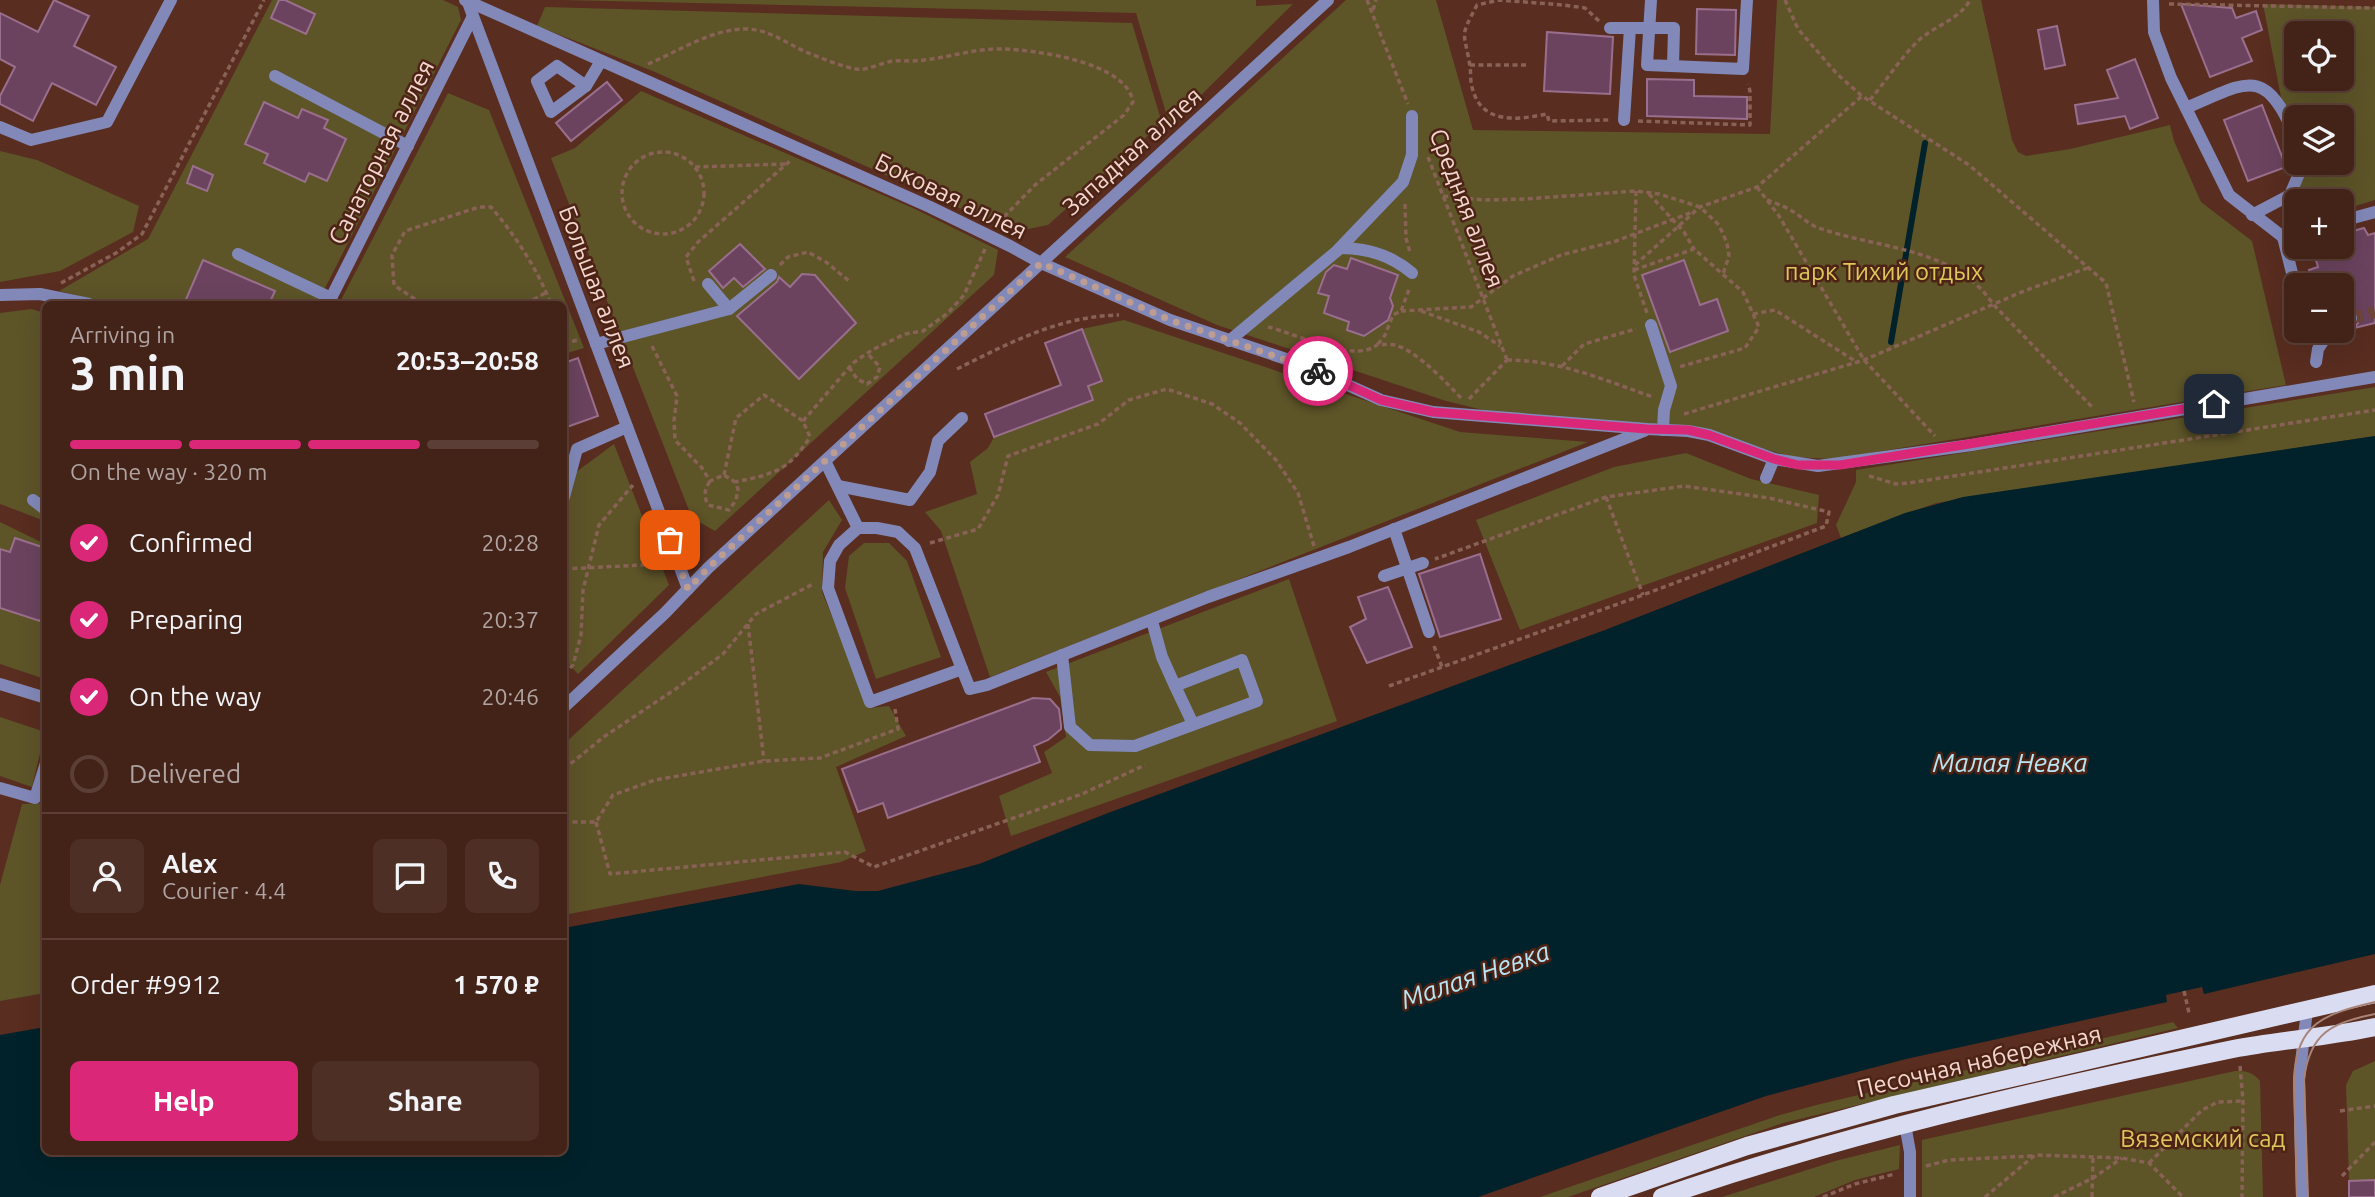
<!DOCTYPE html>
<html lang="en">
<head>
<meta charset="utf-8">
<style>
  :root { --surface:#432218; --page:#4d2f25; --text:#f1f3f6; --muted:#afa4a2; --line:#5b3f37; --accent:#db2777 }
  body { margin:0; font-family:Ubuntu,sans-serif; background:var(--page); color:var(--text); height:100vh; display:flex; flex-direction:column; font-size:26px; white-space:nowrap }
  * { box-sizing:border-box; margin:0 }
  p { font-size:23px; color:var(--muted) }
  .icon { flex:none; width:38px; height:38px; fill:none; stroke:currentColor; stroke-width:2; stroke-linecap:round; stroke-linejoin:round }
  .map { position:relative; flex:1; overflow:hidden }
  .sheet { position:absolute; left:42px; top:301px; width:525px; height:854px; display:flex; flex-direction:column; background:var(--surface); border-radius:10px; box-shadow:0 7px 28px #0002,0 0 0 2px var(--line) }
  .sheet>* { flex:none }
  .controls { position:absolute; left:2284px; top:21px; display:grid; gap:14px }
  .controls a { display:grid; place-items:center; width:70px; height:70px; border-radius:10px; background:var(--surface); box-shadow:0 7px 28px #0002,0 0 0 2px var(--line); font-size:35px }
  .pin { position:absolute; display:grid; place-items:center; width:60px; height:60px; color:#fff; margin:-30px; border-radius:14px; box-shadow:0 4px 10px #0006 }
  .courier { position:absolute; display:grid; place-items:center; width:70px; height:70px; margin:-35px; border:5px solid #db2777; border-radius:50%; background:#fff; color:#222; box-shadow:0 2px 9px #0007 }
  .overview em { font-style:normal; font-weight:700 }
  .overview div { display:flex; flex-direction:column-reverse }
  .overview { display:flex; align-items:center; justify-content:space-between; height:119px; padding:0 28px }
  h1 { font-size:46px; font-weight:700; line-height:52px }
  .bar { display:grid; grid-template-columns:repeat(4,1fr); gap:10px 7px; align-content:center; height:84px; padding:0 28px }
  .bar i { height:9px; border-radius:5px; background:var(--line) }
  .bar .on { background:var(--accent) }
  .bar p { grid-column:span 4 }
  .line { display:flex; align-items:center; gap:18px; padding:0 28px; border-top:2px solid var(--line) }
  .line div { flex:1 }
  .round { display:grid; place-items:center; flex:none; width:74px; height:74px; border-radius:10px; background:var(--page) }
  ol { padding:0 28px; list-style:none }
  li { display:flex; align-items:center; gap:21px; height:77px }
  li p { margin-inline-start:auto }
  li .icon { padding:7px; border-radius:50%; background:var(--accent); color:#fff; stroke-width:4 }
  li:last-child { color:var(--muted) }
  li i { width:38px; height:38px; border:4px solid var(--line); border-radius:50% }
  .cta { display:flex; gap:14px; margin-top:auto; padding:14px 28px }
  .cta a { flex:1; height:80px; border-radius:10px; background:var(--accent); color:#fff; font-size:28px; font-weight:700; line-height:80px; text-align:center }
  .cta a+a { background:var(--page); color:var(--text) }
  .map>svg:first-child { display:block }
</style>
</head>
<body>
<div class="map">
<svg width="2375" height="1197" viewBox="0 0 2375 1197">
  <rect width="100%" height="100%" fill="#592d20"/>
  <g fill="#5d5428" fill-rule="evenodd">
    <path d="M272,0H443L458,7L461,20L317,304H103L91,299L59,291L148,239Z"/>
    <path d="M562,0H1256V6L1293,4L1170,126L1136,13Z"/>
    <path d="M1346,0H1436L1473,130L1770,134L1777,0H1981L2012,140L2018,152L2026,156L2070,149L2170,125L2174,141L2201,202L2252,241L2286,385L1833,459L1793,457L1674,424H1643L1487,411L1446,401L1217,325L1065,257Z"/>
    <path d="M2263,4L2375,7V200L2342,210V201H2301ZM2296,33H2342V79H2296ZM2296,117H2342V163H2296Z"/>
    <path d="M545,7L1132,23L1162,123L1048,225L1013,232L655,72L537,26Z"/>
    <path d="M641,91L913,208L998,250L994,275L715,531L692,518L551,158L575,148Z"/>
    <path d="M448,93L489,110L584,348L564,354V304H339Z"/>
    <path d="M0,151L37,160L139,206L133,232L60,271L0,282Z"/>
    <path d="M31,309L45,313V521L0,504V313Z"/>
    <path d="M1124,320L1460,432L1588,442L990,677L941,531L925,512L977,494L970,462L988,448L994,437L1093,400L1088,386L1102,380L1082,329Z"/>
    <path d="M2375,387V436L1936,503L1841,538L1836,525L1856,482V470Z"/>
    <path d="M614,444L669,585L578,674L564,659V481Z"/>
    <path d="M1686,453L1751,479L1819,495L1817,523L1520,630L1476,520L1614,467Z"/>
    <path d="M829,500L842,520L823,552L822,592L869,708L889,706L906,736L836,767L866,851L841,862L564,915V744Z"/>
    <path d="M0,522L45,544V679L0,664Z"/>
    <path d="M864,543H889L907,561L941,657L876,679L845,588L849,556Z"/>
    <path d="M1289,579L1337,721L1011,836L999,796L1052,773L1044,752L1066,737L1060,697L1046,672Z"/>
    <path d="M0,717L45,732L32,787L0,776Z"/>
    <path d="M45,791V993L0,1001V885L22,804L42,803Z"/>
    <path d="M2173,1022L2178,1028L1783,1123L1568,1197H1540L1780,1115L1820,1104Z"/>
    <path d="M2375,1061V1180L2349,1181L2346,1085L2353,1071Z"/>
    <path d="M2235,1071C2247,1071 2253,1072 2260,1081L2263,1197H1922V1140Z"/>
    <path d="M1900,1145L1899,1169L1855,1180L1814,1197H1722L1835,1161Z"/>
  </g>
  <path fill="#01222a" d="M2375,436V954L2204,994L2202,987L2166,995L2167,1002L1906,1059L1766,1096L1478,1197H0V1035L45,1027L46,1152H564V928L799,884L855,891H878L979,864L1108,813L1605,630L1905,513L1963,497Z"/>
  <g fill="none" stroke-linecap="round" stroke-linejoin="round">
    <path stroke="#01222a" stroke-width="6" d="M1891,342L1925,143"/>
  </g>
  <g fill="#6b435f" stroke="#9a6f8d" stroke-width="2">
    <path d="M54,0L89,16L74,46L116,67L96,105L52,83L33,121L0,104V96L15,67L0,59V13L38,32Z"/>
    <path d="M279,0H285L315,14L306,34L271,18Z"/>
    <path d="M2181,4L2232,8L2236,18L2256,11L2262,30L2242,38L2252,61L2210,77Z"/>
    <path d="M1697,9L1736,10L1735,55L1696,54Z"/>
    <path d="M2057,26L2065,65L2045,69L2038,30Z"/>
    <path d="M1547,32L1613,37L1610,94L1544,91Z"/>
    <path d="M2135,59L2158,118L2130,129L2125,116L2078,124L2075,105L2118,98L2107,70Z"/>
    <path d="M1647,79L1694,80V96L1747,97V119L1647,116Z"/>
    <path d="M607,82L622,100L571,141L556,123Z"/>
    <path d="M264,102L298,118L302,109L328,120L324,128L346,139L327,181L309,173L305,182L264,163L268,154L245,144Z"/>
    <path d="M2262,105L2286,167L2248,181L2224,120Z"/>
    <path d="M193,166L213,175L207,191L187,183Z"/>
    <path d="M2364,228L2368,235L2375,233V323L2354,328L2358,323L2359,315L2353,309L2342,313V285H2314L2309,270L2318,267L2313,250L2325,247H2342V234Z"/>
    <path d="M740,244L765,269L743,287L734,278L723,288L709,271Z"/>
    <path d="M1351,258L1398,275L1390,298L1393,306L1388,320L1364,336L1347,330L1349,322L1324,313L1329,296L1318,293L1326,272L1334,265L1347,269Z"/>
    <path d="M203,260L275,291L269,304H184Z"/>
    <path d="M1684,260L1700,305L1717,299L1728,331L1670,352L1642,275Z"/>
    <path d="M802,274L815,275L856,323L799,379L737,316L777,282L779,277L790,287Z"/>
    <path d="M1082,329L1102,381L1088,386L1093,400L994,437L985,414L1061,385L1045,343Z"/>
    <path d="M578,358L598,416L564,428V363Z"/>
    <path d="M15,538L45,548L42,557L46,559V605L40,621L0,608V549L10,552Z"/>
    <path d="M1480,554L1501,619L1440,637L1419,574Z"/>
    <path d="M1388,587L1412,647L1367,663L1350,627L1366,619L1358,597Z"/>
    <path d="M1033,698L1050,699L1059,709L1061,725V729L1048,740L1034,746L1040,762L888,818L883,803L858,812L842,769Z"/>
    <path d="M2375,1180V1197H2349V1181Z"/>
  </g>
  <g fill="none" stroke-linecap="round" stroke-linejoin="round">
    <path stroke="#70463a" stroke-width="12" stroke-dasharray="12 6" stroke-linecap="butt" d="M2351,318L2375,312"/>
    <g stroke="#896256" stroke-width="3.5" stroke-dasharray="5 3.5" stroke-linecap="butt">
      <path d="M1367,0L1408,104"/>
      <path d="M1785,0L1798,29L1837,74L1862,96L1969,165L2106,283L2134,402"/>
      <path d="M2169,4L2375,8"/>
      <path d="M1373,10L1376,0"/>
      <path d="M1599,21L1585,8L1563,5L1499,0L1477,5C1459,39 1464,30 1470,66C1471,73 1470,80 1472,87C1481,125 1517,120 1547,114L1549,121L1609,120"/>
      <path d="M648,64C679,51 713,28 747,29C770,30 786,43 806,52C821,58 840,66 856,69C867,71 881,63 892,61C903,60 914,62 924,60C951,57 976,48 1003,49C1036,50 1127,62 1133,102L1124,115L1035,185L998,223"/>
      <path d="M1470,65H1529"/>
      <path d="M1870,100C1886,81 1901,57 1919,40C1936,25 1960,19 1970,0"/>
      <path d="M1638,121L1750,125V91L1748,84"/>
      <circle cx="663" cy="193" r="41"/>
      <path d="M1428,157L1507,360"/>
      <path d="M695,167L786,164"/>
      <path d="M1757,187L1779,216L1864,360L1935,436"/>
      <path d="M1636,191L1634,275L1647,313"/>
      <path d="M1649,194L1684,232L1694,249"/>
      <path d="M1443,196L1484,200L1525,199L1636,191L1659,194L1700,207L1719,225L1727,243L1729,256L1723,274"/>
      <path d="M1767,200C1775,203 1784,206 1792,211C1801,216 1809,225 1819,228C1878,249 1955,247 1993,304L2093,408"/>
      <path d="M1405,204L1406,238L1410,252"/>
      <path d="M780,265L788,257L808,252L826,262L849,281"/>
      <path d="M1635,265L1700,207L1757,187L1862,96"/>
      <path d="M1634,270L1694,249L1743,292L1759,327L1745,348L1679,367"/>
      <path d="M694,281L686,257L698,242L790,161"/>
      <path d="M61,283L116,253L142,234L264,0"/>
      <path d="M422,304L394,285L392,255L405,231L479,207H491C515,235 538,270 551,304"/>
      <path d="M526,304L545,293"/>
      <path d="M1401,311L1471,307L1513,276L1561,255L1616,241L1695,211"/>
      <path d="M1421,311L1479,332L1500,346"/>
      <path d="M1753,314L1775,310L1855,361"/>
      <path d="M1268,327C1295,333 1356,365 1378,344C1384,345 1390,344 1395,345C1417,351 1447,383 1462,399"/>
      <path d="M564,344L580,339"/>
      <path d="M1378,344L1385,335L1393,315L1401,311L1410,287"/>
      <path d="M652,346L677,396L674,421L675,440L702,468L710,481L724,475L735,482L738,489L736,500L729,510L708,505C703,495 705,489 710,481"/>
      <path d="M1507,360C1559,360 1604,380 1653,397"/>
      <path d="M1562,366L1584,344L1636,329"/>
      <path d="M849,367L857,379L867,384L877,377L880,367L867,353"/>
      <path d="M957,369C1009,343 1060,316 1119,315"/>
      <path d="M1469,399L1507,360"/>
      <path d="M1684,414L1864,360L2024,291L2090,267"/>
      <path d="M803,421L853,363L872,350L905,334L923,331L948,313L964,295L985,249"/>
      <path d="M724,475L736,418L764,395L803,421L810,437C788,471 774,474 735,482"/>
      <path d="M1869,476L1896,484L1909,483L2375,410"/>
      <path d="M1606,497L1643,595"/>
      <path d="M930,543L978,529L998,495L1008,456L1098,424L1129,400L1167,389L1212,404L1240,423L1276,460L1298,493L1314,546"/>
      <path d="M564,569L663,564"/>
      <path d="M748,624L764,761"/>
      <path d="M1434,646L1442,667"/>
      <path d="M564,674L573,665L581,635L583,590L599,525L633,485"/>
      <path d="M1389,686L1643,595L1826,526L1829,512L1769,498L1684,486L1606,497L1435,559"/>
      <path d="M564,769L605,736L677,688L723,654L756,614L813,584"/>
      <path d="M564,822H596L613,795L655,780L764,761L820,758L898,729L895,709"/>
      <path d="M596,822L610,874L845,852L874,867L1082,794L1145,765"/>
      <path d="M2184,991L2189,1013"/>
      <path d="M2240,1066L2243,1101L2242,1197"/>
      <path d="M2340,1111L2375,1106"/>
      <path d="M2149,1163L2202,1110L2218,1102L2243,1101"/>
      <path d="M1926,1166L1949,1160L2033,1156"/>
      <path d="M2342,1176L2375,1142"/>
      <path d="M1823,1197L1855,1184L1895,1174"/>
      <path d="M1985,1197L2035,1155L2122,1158L2149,1163L2183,1197"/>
      <path d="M2054,1197L2093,1178L2122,1158"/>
      <path d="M2092,1197L2093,1157"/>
    </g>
    <g stroke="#8289b9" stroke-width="12">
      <path d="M465,0L930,207L1010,246L1041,263L1170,320L1301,364L1381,400L1433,412L1647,429L1688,431L1709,435L1774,459L1818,466L1972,445L2375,377"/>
      <path d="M467,0L688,589"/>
      <path d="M1651,0L1647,65L1743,69L1747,0"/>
      <path d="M2153,0L2154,32L2171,78L2229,195L2283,237L2296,233"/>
      <path d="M1610,28H1674L1673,66"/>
      <path d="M275,76L408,146"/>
      <path d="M586,86L557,66L537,81L551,112L586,86L601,61"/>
      <path d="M2186,108C2248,82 2264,64 2296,138"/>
      <path d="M1624,120L1630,28"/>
      <path d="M0,127L31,140L107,122L171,0"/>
      <path d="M2252,215L2290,195L2301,169V163"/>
      <path d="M2342,221L2375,212"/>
      <path d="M2283,237L2296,289"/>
      <path d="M1340,248C1367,248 1391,255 1412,273"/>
      <path d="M238,254L331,298"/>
      <path d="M708,284L729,309"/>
      <path d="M0,295L40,294L89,304"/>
      <path d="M328,304L472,18"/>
      <path d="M2342,322L2351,318"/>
      <path d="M1651,325L1671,386L1664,410L1663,430"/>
      <path d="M1229,341L1337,251L1403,182L1412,155V116"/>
      <path d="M596,344L729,309L771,275"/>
      <path d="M2316,362L2318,349L2330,331"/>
      <path d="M825,461L858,528H877L898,532L915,548L962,669L870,702L828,588L830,561L839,545L858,528"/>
      <path d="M1766,478L1774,459"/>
      <path d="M838,486L910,500L930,472L938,441L962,418"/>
      <path d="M564,497L577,449L627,427"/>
      <path d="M33,500L46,510"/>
      <path d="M1394,529L1429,632"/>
      <path d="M1384,576L1423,563"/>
      <path d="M1062,655L1070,727L1090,745L1135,746L1257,701L1242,660L1175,686L1162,657L1152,621"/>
      <path d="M962,669L970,689L987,685L1208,597L1349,547L1644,431"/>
      <path d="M0,684L46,698"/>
      <path d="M1175,686L1193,724"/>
      <path d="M564,707L665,613L708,568L1328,0"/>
      <path d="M0,788L35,798L46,763"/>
      <path d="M1905,1124L1910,1152V1197"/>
      <path d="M2302,1197L2299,1080L2307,1010"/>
    </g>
    <g stroke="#daddf1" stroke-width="18">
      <path d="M1600,1197L1747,1146L1894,1105L2375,994"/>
      <path d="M1662,1197C1848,1133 2040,1089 2233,1049C2280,1040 2328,1037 2375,1027"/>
    </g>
    <g stroke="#a78378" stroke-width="2">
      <path d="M2297,1197L2294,1080C2296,1022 2325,1014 2375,1002"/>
      <path d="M2308,1197L2304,1079C2310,1032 2332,1023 2375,1014"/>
    </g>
  </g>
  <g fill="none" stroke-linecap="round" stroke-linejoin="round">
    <path stroke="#bd9c91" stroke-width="7" stroke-dasharray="0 12.6" d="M670,540L688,589L708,568L1041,263L1170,320L1318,371"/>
    <path stroke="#db2777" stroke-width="9" d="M1318,371L1381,400L1433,412L1647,429L1688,430L1709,435L1774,459L1798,465H1840L2214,404"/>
  </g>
  <g text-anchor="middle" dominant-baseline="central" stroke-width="5" stroke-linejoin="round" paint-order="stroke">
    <g font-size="24" fill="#f3d7ce" stroke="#4d2316">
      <text transform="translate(1132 151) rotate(-42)">Западная аллея</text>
      <text transform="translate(381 152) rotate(-63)">Санаторная аллея</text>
      <text transform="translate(951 196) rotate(26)">Боковая аллея</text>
      <text transform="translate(1467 208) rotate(69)">Средняя аллея</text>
      <text transform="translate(597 287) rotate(69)">Большая аллея</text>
      <text transform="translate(1979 1061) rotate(-13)">Песочная набережная</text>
    </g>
    <g font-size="24" fill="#dec85b" stroke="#4d2316">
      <text x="1884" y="271">парк Тихий отдых</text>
      <text x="2203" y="1138">Вяземский сад</text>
    </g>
    <g font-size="26" font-style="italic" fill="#b7e6f4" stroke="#4d2316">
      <text x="2010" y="762">Малая Невка</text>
      <text transform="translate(1475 975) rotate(-19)">Малая Невка</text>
    </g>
  </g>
</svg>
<div class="controls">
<a><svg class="icon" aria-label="locate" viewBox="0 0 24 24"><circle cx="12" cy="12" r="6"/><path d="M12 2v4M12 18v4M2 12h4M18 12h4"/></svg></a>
<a><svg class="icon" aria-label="layers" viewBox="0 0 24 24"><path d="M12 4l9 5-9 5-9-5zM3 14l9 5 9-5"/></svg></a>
<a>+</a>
<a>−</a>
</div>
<div class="pin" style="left:670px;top:540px;background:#ea580c"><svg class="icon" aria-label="bag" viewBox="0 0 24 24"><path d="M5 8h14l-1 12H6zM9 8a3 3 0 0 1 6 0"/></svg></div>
<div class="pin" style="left:2214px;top:404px;background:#1f2937"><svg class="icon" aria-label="home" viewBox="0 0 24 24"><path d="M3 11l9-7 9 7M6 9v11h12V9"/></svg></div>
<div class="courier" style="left:1318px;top:371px"><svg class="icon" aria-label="bike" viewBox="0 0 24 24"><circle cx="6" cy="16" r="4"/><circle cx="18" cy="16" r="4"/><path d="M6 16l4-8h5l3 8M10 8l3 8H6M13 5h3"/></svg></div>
<section class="sheet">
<div class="overview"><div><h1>3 min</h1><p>Arriving in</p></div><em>20:53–20:58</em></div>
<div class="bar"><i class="on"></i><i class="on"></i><i class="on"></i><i></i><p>On the way · 320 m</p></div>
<ol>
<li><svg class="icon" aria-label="check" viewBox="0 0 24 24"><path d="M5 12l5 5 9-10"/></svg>Confirmed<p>20:28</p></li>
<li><svg class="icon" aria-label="check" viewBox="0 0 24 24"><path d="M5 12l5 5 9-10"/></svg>Preparing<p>20:37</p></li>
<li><svg class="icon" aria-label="check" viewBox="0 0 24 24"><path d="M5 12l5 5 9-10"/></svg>On the way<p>20:46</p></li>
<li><i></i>Delivered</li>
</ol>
<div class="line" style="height:126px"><a class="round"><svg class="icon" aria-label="person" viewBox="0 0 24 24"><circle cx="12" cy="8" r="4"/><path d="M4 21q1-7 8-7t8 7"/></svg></a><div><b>Alex</b><p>Courier · 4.4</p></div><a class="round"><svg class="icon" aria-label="chat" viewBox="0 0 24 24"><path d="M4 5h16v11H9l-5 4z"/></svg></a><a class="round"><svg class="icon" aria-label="phone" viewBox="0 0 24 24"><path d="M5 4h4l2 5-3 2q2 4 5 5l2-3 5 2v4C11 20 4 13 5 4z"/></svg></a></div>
<div class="line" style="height:91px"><div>Order #9912</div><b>1 570 ₽</b></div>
<div class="cta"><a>Help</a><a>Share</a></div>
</section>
</div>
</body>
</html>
